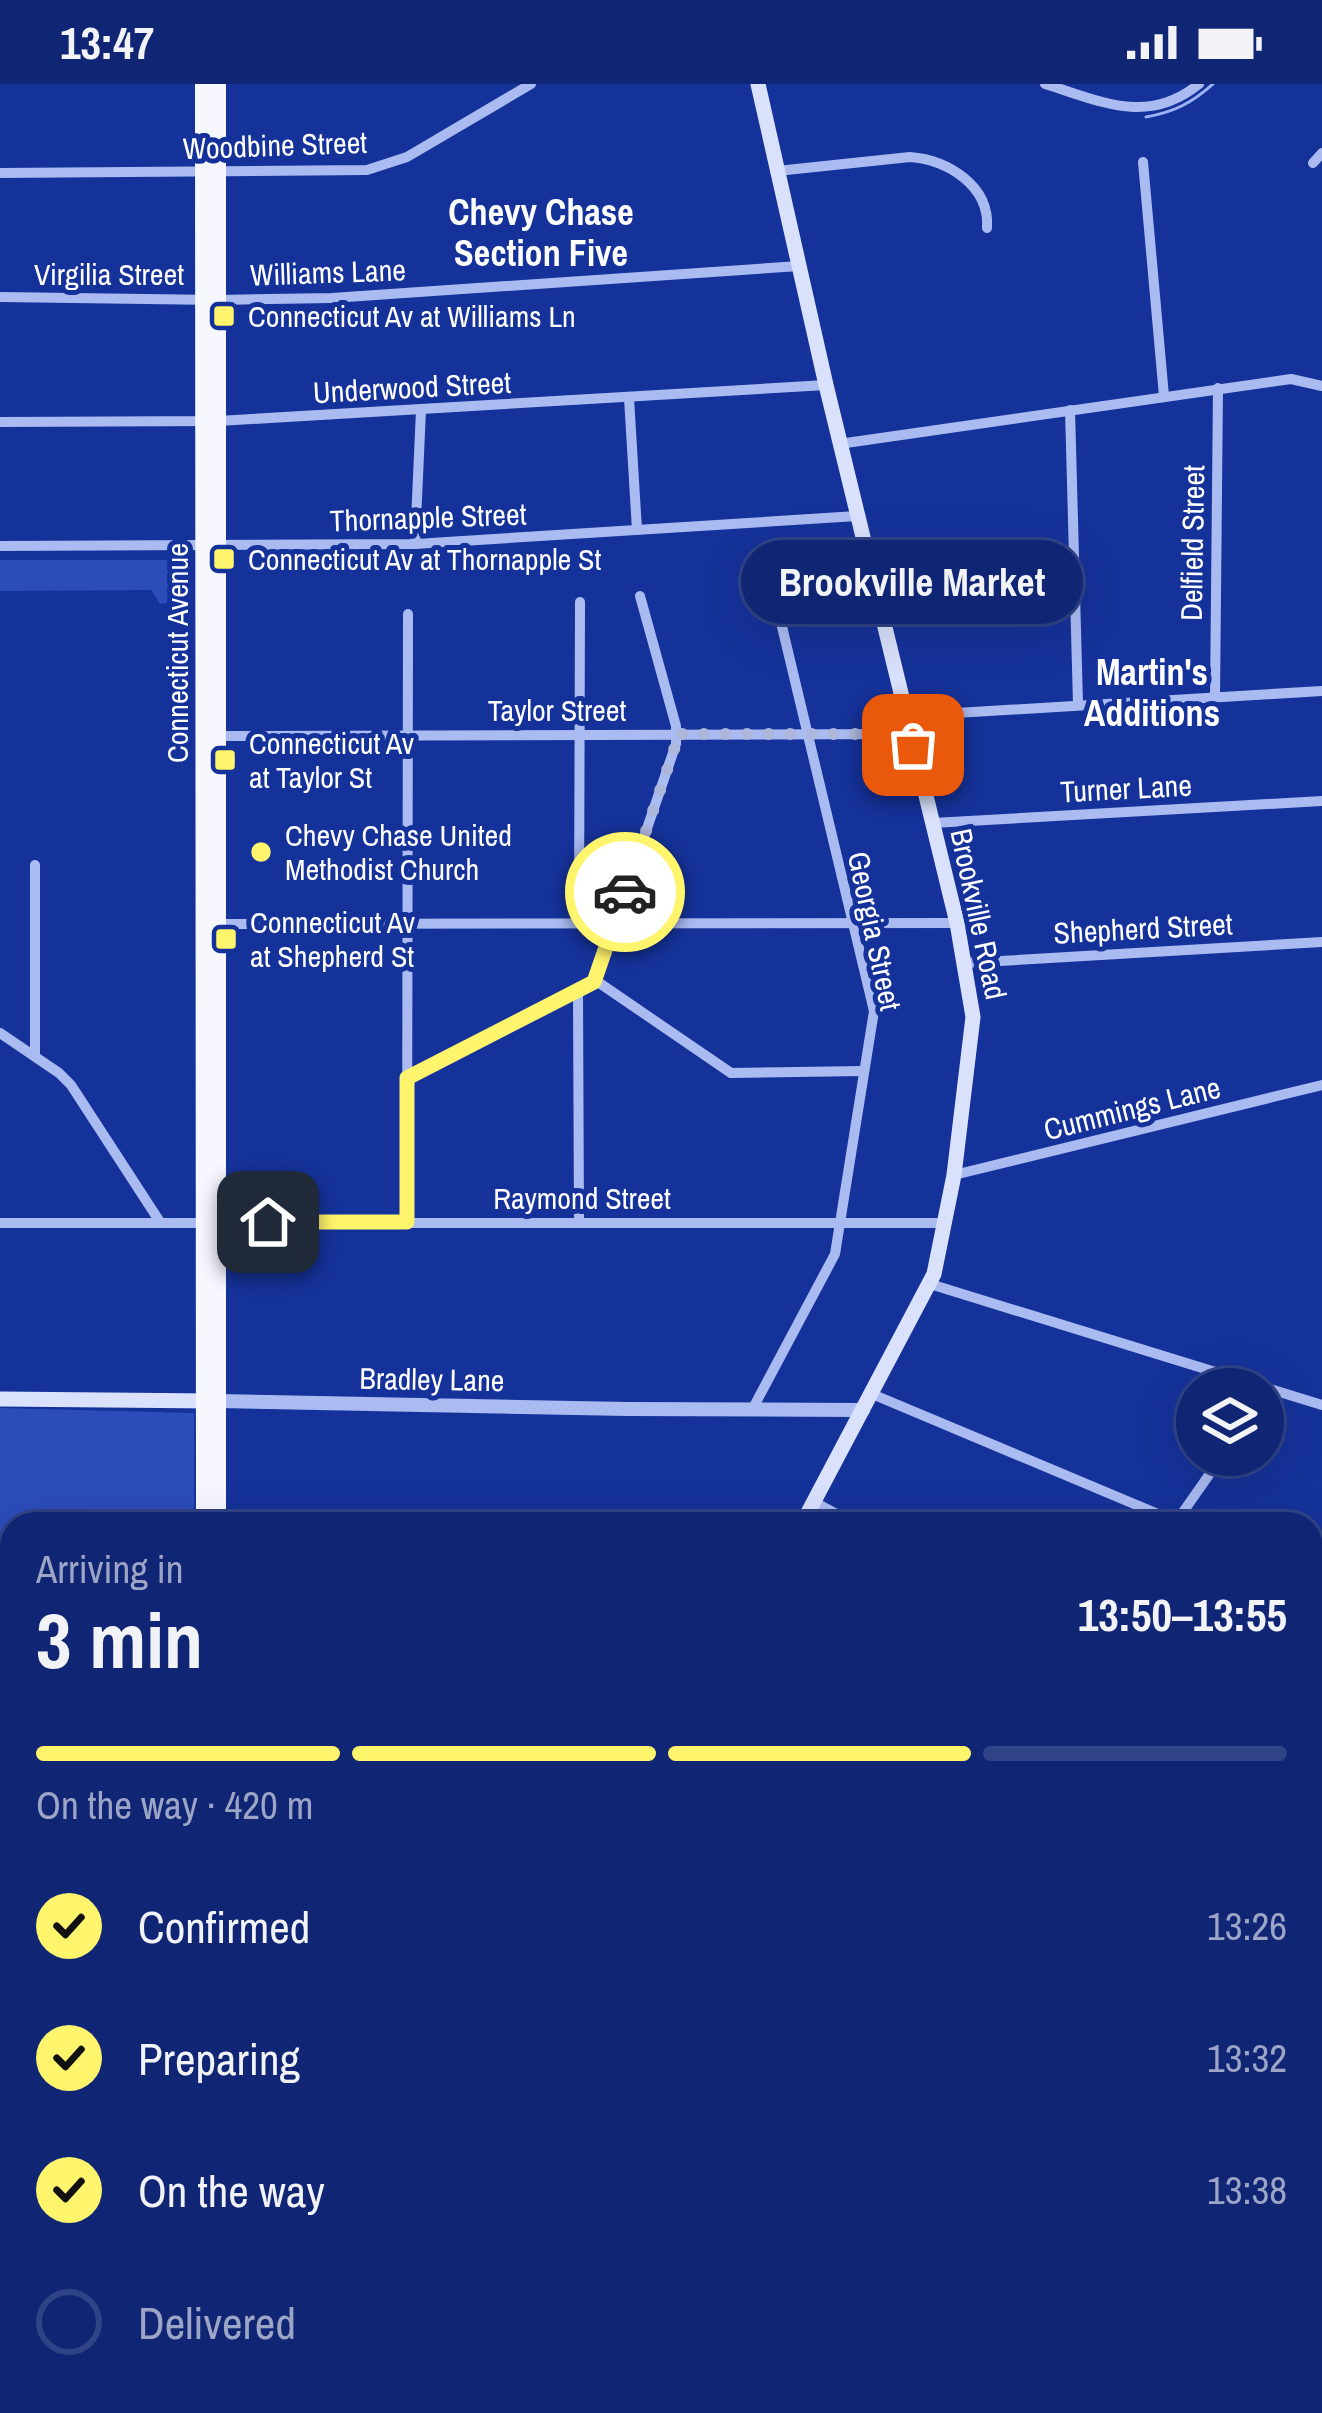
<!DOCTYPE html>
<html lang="en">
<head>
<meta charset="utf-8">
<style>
  :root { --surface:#102674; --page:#192e79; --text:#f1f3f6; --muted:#9ca5c5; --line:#304386; --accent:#fff56c }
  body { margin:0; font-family:"Archivo Narrow",sans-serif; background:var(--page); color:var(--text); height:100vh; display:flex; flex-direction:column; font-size:45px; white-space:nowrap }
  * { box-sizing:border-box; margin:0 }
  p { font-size:39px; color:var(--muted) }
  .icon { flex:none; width:66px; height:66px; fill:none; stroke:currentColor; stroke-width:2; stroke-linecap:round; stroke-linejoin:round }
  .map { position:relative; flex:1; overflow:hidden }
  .side { position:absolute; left:0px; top:1428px; width:1323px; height:903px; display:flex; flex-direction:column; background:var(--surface); border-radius:36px 36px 0 0; box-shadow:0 12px 48px #0002,0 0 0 3px var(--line) }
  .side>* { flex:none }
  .controls { position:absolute; left:1176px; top:1284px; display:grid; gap:24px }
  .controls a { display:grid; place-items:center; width:108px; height:108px; border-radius:50%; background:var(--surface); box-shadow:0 12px 48px #0002,0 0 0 3px var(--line); font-size:60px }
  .pin { position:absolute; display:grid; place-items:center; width:102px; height:102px; color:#fff; margin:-51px; border-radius:24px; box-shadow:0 6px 18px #0006 }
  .courier { position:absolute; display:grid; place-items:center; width:120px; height:120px; margin:-60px; border:9px solid #fff56c; border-radius:50%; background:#fff; color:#222; box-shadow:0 3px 15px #0007 }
  .bubble { position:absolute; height:84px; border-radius:42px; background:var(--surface); box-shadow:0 12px 48px #0002,0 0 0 3px var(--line); font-size:39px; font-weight:800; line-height:84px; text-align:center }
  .headline em { font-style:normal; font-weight:800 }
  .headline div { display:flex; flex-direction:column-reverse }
  .headline { display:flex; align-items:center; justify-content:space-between; height:204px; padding:0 36px }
  h1 { font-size:78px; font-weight:800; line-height:90px }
  .bar { display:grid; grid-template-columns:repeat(4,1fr); gap:18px 12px; align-content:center; height:144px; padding:0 36px }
  .bar i { height:15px; border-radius:9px; background:var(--line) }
  .bar .on { background:var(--accent) }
  .bar p { grid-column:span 4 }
  ol { padding:0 36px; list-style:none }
  li { display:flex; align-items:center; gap:36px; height:132px }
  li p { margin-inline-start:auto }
  li .icon { padding:12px; border-radius:50%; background:var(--accent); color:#111; stroke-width:4 }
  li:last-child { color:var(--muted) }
  li i { width:66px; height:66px; border:6px solid var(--line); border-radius:50% }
  .status { display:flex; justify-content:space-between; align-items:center; height:84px; padding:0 60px; background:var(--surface); direction:ltr }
  .status svg { height:33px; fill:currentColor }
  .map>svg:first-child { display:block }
</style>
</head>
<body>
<div class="status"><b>13:47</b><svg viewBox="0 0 49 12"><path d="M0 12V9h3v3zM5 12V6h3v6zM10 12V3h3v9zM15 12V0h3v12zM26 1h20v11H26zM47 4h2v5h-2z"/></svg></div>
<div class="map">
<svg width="1322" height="2329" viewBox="0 0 1322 2329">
  <rect width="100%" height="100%" fill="#15329a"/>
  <g fill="#2c4cba">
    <path d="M0,476H185V515L160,520L151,506L0,507Z"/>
    <path d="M0,1324L194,1329V1440H12V1995L0,2002Z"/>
  </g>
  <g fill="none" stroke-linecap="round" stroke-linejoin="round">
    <path stroke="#9cb2f5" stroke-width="3" d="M1146,33C1174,28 1192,19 1213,0"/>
    <g stroke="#aabbf2" stroke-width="10">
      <path d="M1045,0C1100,17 1148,42 1199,0"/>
      <path d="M1143,78L1164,312"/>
      <path d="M1313,79L1322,69"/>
      <path d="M777,87L910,73C947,76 990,101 987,144"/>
      <path d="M0,89L367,86L407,73L531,0"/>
      <path d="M0,213L218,216L332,214L799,182"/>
      <path d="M629,314L637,446"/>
      <path d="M1070,326L1078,620"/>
      <path d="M0,338L218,337L826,301"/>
      <path d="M839,360L1291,295L1322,302"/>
      <path d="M415,460L421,326"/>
      <path d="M0,462L415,460L857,432"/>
      <path d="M1215,614L1218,304"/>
      <path d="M906,632L1322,607"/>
      <path d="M217,652L910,650"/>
      <path d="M933,739L1322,717"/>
      <path d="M35,781V972"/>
      <path d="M579,838L580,518"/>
      <path d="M216,840L957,839"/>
      <path d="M966,879L1322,858"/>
      <path d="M595,896L676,660V642L640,512"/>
      <path d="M578,908L579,1138"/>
      <path d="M0,949L59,989L71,1001L160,1138"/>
      <path d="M407,994L578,908L595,896L731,989L864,987"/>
      <path d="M954,1091L1322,1001"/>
      <path d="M407,1138L408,530"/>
      <path d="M0,1139H946"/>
      <path d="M930,1200L1322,1321"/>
      <path d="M872,1310L1182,1440"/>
      <path d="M752,1326L835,1170L874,927L773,505"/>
      <path d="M814,1418L855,1440"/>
      <path d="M1176,1438L1223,1371"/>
      <path d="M1311,1734H1322"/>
      <path d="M1311,1919H1322"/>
      <path d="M1311,2040H1322"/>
      <path d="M0,2044H12"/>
      <path d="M0,2087L12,2106"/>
      <path d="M1311,2162H1322"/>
      <path d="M0,2163L12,2180"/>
      <path d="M1311,2276H1322"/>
      <path d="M0,2317H12"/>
      <path d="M167,2319L173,2323L205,2325"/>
      <path d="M1016,2319L1021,2329"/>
    </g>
    <g stroke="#aabbf2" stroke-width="14">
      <path d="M218,1317L627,1325L863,1326"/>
      <path d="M1311,1652L1322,1641"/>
      <path d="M634,2329L644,2319"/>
      <path d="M733,2329V2319"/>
    </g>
    <g stroke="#d9e1fc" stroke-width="15">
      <path d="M758,0L826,301L957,839L973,933L954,1091L934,1190L802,1440"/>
      <path d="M0,1315L213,1317"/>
      <path d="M432,2329L434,2319"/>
    </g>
    <g stroke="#f6f7ff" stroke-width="16">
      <path d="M203,0L204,1440"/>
      <path d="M218,1440V0"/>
      <path d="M204,2319V2329"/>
      <path d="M218,2319V2329"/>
    </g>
  </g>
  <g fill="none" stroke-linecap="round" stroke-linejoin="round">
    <path stroke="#adb7dc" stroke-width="12" stroke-dasharray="0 21.6" d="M625,808L676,660V650H910L913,661"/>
    <path stroke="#fff56c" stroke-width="15" d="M268,1138H407V994L594,898L625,808"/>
  </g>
  <g fill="#fff56c" stroke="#15329a" stroke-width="4.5">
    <rect x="212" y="220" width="24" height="24" rx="6"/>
    <rect x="212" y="463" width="24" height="24" rx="6"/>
    <rect x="213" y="664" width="24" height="24" rx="6"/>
    <circle cx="261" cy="768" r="12"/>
    <rect x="214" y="843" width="24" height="24" rx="6"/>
  </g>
  <g text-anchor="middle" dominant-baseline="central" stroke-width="10" stroke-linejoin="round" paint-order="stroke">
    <g font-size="30" fill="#fff" stroke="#15329a">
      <text transform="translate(275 61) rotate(-2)">Woodbine Street</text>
      <text transform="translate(328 188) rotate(-2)">Williams Lane</text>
      <text x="109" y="190">Virgilia Street</text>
      <text transform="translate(412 303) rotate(-3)">Underwood Street</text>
      <text transform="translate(428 433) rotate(-2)">Thornapple Street</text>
      <text transform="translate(1192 459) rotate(-89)">Delfield Street</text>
      <text transform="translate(177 569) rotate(-90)">Connecticut Avenue</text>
      <text x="557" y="626">Taylor Street</text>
      <text transform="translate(1126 704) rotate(-3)">Turner Lane</text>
      <text transform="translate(979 830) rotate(78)">Brookville Road</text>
      <text transform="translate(1143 844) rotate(-3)">Shepherd Street</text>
      <text transform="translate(875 847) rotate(78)">Georgia Street</text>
      <text transform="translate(1132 1024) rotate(-14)">Cummings Lane</text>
      <text x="582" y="1114">Raymond Street</text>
      <text transform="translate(432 1295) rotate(1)">Bradley Lane</text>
    </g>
    <g font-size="30" fill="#fff" stroke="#15329a" text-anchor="start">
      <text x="248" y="232">Connecticut Av at Williams Ln</text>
      <text x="248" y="475">Connecticut Av at Thornapple St</text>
      <text x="249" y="659">Connecticut Av<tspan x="249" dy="34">at Taylor St</tspan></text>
      <text x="285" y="751">Chevy Chase United<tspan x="285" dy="34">Methodist Church</tspan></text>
      <text x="250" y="838">Connecticut Av<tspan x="250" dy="34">at Shepherd St</tspan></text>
    </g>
    <g font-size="36" font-weight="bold" fill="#fff" stroke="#15329a">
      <text x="541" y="128">Chevy Chase<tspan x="541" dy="41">Section Five</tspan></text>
      <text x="1152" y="588">Martin's<tspan x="1152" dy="41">Additions</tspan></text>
    </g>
  </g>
</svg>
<div class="controls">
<a><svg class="icon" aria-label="layers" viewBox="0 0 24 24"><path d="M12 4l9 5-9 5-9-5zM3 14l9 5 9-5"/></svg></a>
</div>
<div class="pin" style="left:913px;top:661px;background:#ea580c"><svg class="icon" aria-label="bag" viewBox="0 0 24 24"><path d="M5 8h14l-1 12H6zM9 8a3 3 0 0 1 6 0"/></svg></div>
<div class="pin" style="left:268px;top:1138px;background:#1f2937"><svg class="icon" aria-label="home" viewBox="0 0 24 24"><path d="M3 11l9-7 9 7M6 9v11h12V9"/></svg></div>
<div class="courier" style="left:625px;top:808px"><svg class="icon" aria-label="car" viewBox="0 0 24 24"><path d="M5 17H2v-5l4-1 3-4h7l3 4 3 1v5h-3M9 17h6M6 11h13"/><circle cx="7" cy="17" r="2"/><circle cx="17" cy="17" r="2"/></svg></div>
<div class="bubble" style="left:741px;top:456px;width:342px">Brookville Market</div>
<section class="side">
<div class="headline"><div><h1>3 min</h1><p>Arriving in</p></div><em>13:50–13:55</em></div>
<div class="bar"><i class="on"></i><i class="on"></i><i class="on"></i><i></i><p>On the way · 420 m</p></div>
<ol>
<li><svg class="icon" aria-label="check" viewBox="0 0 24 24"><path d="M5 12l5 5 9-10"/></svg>Confirmed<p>13:26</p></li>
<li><svg class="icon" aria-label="check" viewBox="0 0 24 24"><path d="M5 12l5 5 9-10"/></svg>Preparing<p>13:32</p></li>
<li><svg class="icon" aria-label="check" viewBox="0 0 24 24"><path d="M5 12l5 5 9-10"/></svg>On the way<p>13:38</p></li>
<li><i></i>Delivered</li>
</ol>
</section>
</div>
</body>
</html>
